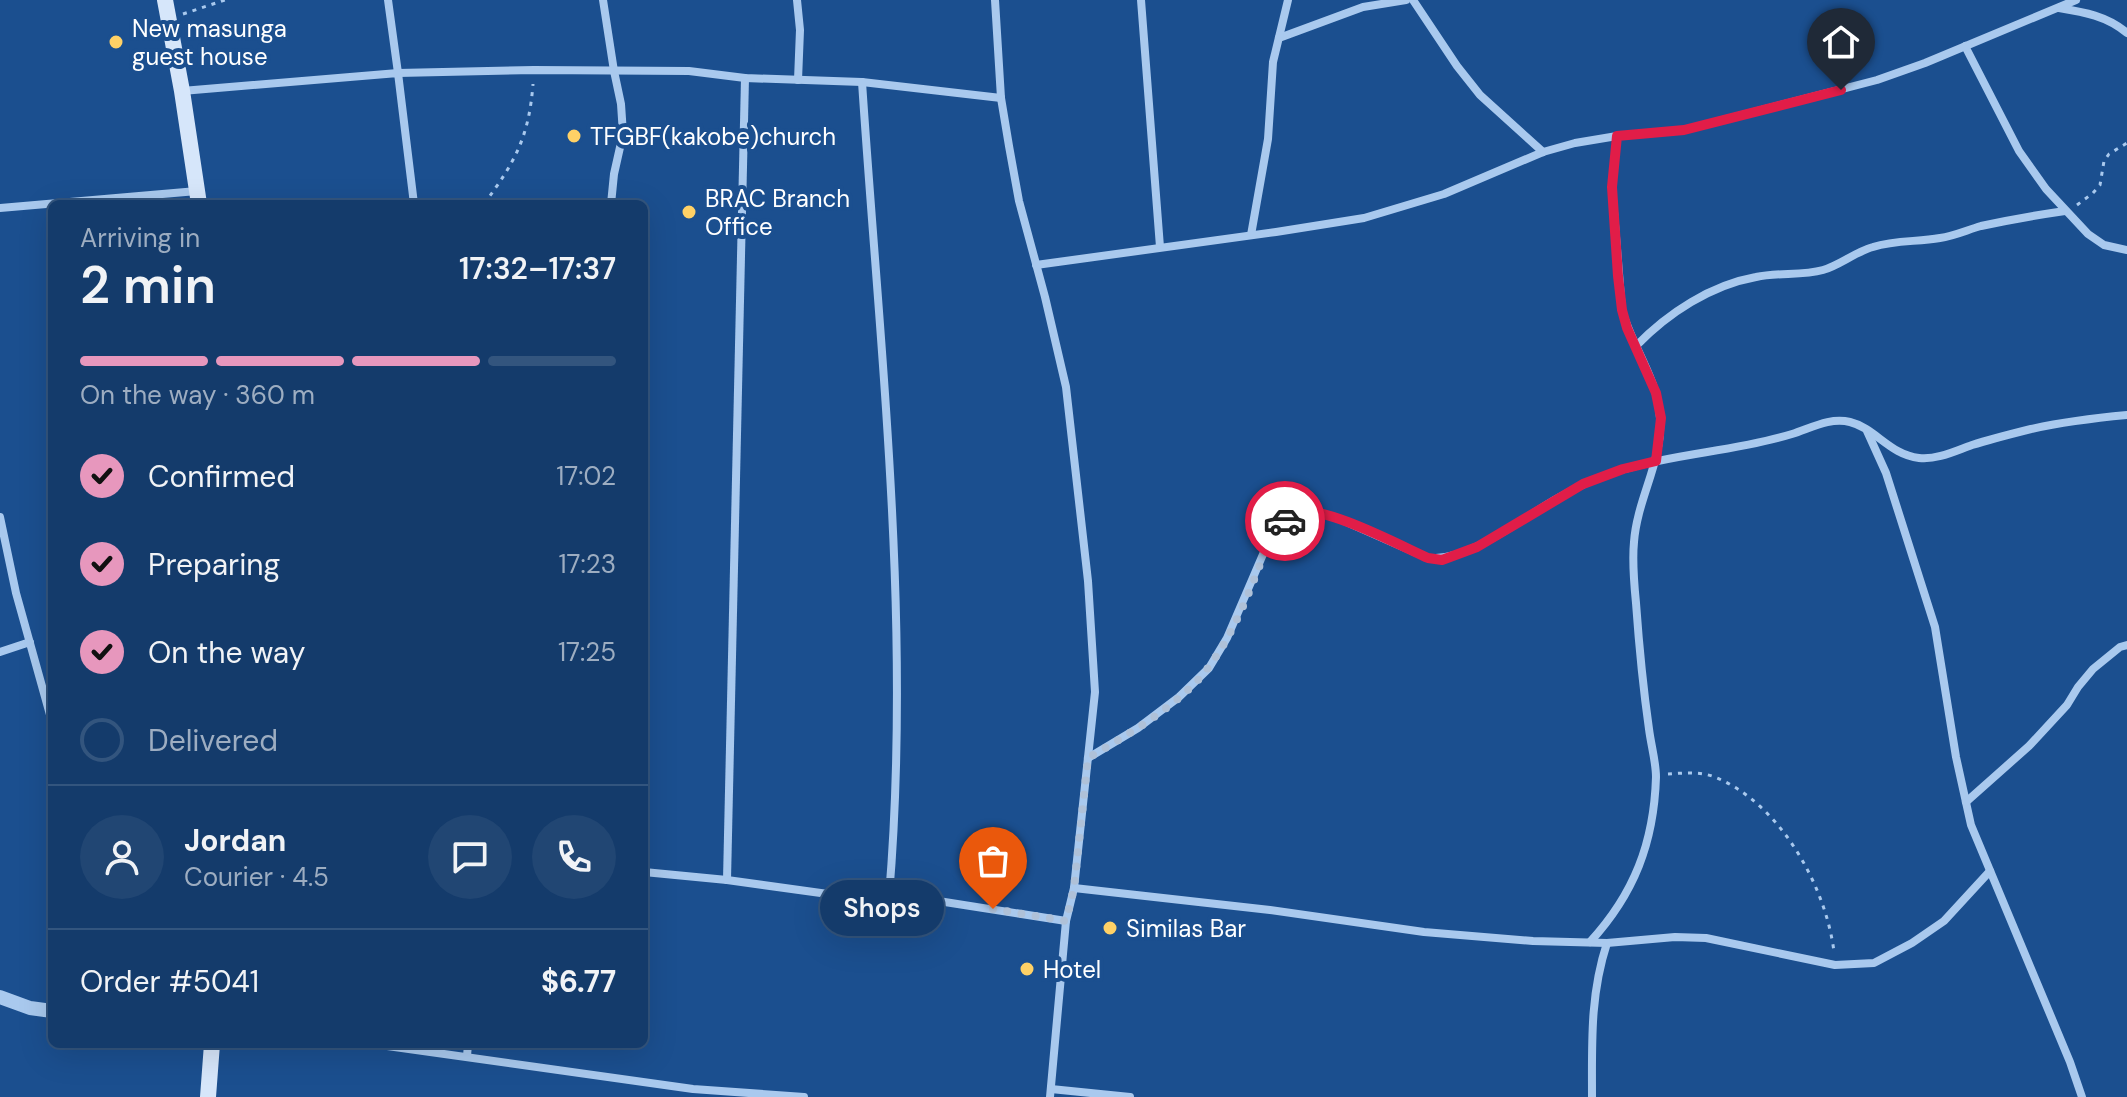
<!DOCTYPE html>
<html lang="en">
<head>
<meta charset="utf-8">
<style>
  :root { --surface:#143b6b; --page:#214673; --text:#f1f3f6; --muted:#9dadc1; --line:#33557e; --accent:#e797bd }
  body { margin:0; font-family:"DM Sans",sans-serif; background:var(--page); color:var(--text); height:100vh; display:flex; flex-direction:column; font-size:30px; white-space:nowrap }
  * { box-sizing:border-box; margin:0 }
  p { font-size:26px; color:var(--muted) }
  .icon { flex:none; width:44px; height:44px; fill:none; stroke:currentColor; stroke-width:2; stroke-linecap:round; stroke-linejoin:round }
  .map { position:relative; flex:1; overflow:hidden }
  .panel { position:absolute; left:48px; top:200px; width:600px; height:848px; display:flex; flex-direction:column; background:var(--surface); border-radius:12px; box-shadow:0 8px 32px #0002,0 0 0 2px var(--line) }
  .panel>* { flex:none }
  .pin { position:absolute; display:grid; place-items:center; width:68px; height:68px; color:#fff; margin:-82px -34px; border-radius:50% 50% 50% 0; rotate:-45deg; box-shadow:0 0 8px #0007 }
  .pin .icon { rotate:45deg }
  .courier { position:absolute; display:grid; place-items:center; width:80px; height:80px; margin:-40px; border:6px solid #e11d48; border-radius:50%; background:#fff; color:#222; box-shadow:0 2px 10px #0007 }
  .bubble { position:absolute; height:56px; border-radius:28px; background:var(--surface); box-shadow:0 8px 32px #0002,0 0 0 2px var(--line); font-size:26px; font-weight:600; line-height:56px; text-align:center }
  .overview em { font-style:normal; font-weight:600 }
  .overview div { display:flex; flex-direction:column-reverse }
  .overview { display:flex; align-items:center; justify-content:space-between; height:136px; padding:0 32px }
  h1 { font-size:52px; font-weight:600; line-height:60px }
  .bar { display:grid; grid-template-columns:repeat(4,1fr); gap:12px 8px; align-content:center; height:96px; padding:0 32px }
  .bar i { height:10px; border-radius:6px; background:var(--line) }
  .bar .current { background:var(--accent) }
  .bar p { grid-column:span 4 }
  .line { display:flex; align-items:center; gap:20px; padding:0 32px; border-top:2px solid var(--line) }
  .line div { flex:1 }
  .round { display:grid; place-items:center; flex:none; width:84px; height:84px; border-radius:42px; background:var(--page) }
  ol { padding:0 32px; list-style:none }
  li { display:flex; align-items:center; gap:24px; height:88px }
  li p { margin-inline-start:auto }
  li .icon { padding:8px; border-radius:50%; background:var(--accent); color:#111; stroke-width:4 }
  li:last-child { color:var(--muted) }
  li i { width:44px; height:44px; border:4px solid var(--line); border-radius:50% }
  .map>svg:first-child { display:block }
</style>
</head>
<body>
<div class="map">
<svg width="2127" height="1097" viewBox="0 0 2127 1097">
  <rect width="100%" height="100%" fill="#1b4f8f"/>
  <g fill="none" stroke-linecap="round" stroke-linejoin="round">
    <g stroke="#a9c9ee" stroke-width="3" stroke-dasharray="4 6" stroke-linecap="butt">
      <path d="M183,14L225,0"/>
      <path d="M484,204C515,162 529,137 533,84"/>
      <path d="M2077,205L2093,193L2100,185L2104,161L2109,154L2127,143"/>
      <path d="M1668,774C1684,773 1702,771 1717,778C1781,805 1826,887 1834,952"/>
    </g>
    <g stroke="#a9c9ee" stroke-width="8">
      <path d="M388,0L398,73L534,70L689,71L745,78L862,82L1001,98"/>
      <path d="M603,0L614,71L621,104L623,134L614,174L611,204"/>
      <path d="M797,0L800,30L798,80"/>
      <path d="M995,0L1001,98L1009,146L1019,201L1045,297L1066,387L1088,581L1095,692L1074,888L1066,921L1050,1097"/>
      <path d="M1141,0L1160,247"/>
      <path d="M1413,0L1457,66L1480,95L1543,152"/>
      <path d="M2059,8C2084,12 2107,16 2127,33"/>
      <path d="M1279,38L1363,7L1406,0"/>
      <path d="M1965,46L2019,151L2046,189L2088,234L2104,245L2127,250"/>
      <path d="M862,82C880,353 912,624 889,896"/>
      <path d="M182,91L398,73L414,204"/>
      <path d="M0,208L197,191"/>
      <path d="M1251,235L1268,139L1273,62L1288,0"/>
      <path d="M1036,265L1276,232L1364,218L1444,194L1543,152L1575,143L1617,136L1684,130L1877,80L1925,63L2076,0"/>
      <path d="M1636,346C1668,313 1711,285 1756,277C1778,272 1802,276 1823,270C1840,265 1855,252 1873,247C1895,240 1917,242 1940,238C1954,236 1967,230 1981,226C2009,220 2037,215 2065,211"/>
      <path d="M1867,431L1886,473L1935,627L1956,757L1971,825L2070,1062L2082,1097"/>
      <path d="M0,517L16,593L52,722"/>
      <path d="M0,652L30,642"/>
      <path d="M1088,758L1138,728L1179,697L1209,668L1227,638L1273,531L1296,512L1313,511L1342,520L1428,558C1469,562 1522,518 1558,498C1579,486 1602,475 1625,469C1679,453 1737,451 1792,434C1811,428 1830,417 1850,422C1875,428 1890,455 1919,458C1937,460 1955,451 1972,445C1991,439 2011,434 2031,429C2063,422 2095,418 2127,415"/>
      <path d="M1966,802L2029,746L2067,705L2078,687L2093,669L2120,647L2127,645"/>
      <path d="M644,872L727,880L828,894L889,896L932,900L1066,921"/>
      <path d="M727,880L745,78"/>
      <path d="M1074,888L1270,910L1424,932L1533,941L1607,943L1675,937L1706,938L1835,965L1874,963L1912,943L1944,921L1990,871"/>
      <path d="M1590,942C1634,894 1654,843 1656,777C1656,762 1651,745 1649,729C1643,687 1639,645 1636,603C1634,583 1632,562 1634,542C1637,499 1663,461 1660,418C1658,379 1632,346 1622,310L1612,187L1617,136"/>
      <path d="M373,1044L693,1089L804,1097"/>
      <path d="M467,1056L468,1044"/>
      <path d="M1051,1089L1130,1097"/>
      <path d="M1592,1097C1592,1043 1590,995 1607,943"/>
    </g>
    <path stroke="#a9c9ee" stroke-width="14" d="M0,997L30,1008L52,1011"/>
    <g stroke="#d6e6fa" stroke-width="16">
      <path d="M165,0L182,91L199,204"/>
      <path d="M208,1097L212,1044"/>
    </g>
  </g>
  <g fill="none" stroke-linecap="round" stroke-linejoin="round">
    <path stroke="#afc1d8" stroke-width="8" stroke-dasharray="0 14.4" d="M993,909L1066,921L1074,888L1088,758C1127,735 1184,703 1210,665C1239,626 1255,576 1273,531L1285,521"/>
    <path stroke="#e11d48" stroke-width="10" d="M1285,521C1288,519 1291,515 1295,513C1319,502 1403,547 1428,558L1442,560L1477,547L1583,484L1623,469L1656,461L1661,418L1656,393L1627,328L1622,310L1618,276L1612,187L1617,136L1684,130L1841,90"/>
  </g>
  <g fill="#ffd166" stroke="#1b4f8f" stroke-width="3">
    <circle cx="116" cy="42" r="8"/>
    <circle cx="574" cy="136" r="8"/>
    <circle cx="689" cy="212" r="8"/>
    <circle cx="1110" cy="928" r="8"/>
    <circle cx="1027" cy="969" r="8"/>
  </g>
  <g text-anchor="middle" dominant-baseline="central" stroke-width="8" stroke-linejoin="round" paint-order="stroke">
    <g font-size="24" fill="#fff" stroke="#1b4f8f" text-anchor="start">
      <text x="132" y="28">New masunga<tspan x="132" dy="28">guest house</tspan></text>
      <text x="590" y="136">TFGBF(kakobe)church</text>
      <text x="705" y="198">BRAC Branch<tspan x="705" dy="28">Office</tspan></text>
      <text x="1126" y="928">Similas Bar</text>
      <text x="1043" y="969">Hotel</text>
    </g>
  </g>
</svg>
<div class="pin" style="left:993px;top:909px;background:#ea580c"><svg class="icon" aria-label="bag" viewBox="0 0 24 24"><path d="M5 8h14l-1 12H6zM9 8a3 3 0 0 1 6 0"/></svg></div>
<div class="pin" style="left:1841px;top:90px;background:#1f2937"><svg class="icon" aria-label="home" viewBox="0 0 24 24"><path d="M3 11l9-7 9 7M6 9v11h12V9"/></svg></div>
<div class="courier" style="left:1285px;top:521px"><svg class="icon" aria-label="car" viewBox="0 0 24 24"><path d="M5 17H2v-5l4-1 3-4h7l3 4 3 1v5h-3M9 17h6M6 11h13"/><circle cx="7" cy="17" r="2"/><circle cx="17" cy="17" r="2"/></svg></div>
<div class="bubble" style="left:820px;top:880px;width:124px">Shops</div>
<section class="panel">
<div class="overview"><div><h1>2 min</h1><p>Arriving in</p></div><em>17:32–17:37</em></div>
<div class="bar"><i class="current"></i><i class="current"></i><i class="current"></i><i></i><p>On the way · 360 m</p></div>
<ol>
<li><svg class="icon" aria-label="check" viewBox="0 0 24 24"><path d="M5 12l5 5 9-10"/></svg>Confirmed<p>17:02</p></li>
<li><svg class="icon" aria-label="check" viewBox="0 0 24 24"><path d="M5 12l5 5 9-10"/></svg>Preparing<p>17:23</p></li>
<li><svg class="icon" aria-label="check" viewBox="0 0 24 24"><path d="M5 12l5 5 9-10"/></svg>On the way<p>17:25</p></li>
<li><i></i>Delivered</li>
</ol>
<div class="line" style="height:144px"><a class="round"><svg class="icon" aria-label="person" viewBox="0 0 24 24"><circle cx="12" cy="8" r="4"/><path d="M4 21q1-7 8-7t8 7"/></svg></a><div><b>Jordan</b><p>Courier · 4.5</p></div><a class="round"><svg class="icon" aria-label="chat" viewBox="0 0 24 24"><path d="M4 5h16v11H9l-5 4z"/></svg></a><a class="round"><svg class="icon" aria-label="phone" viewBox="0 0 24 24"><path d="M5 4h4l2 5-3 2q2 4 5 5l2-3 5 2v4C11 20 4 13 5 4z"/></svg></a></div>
<div class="line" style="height:104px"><div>Order #5041</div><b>$6.77</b></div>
</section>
</div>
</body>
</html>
